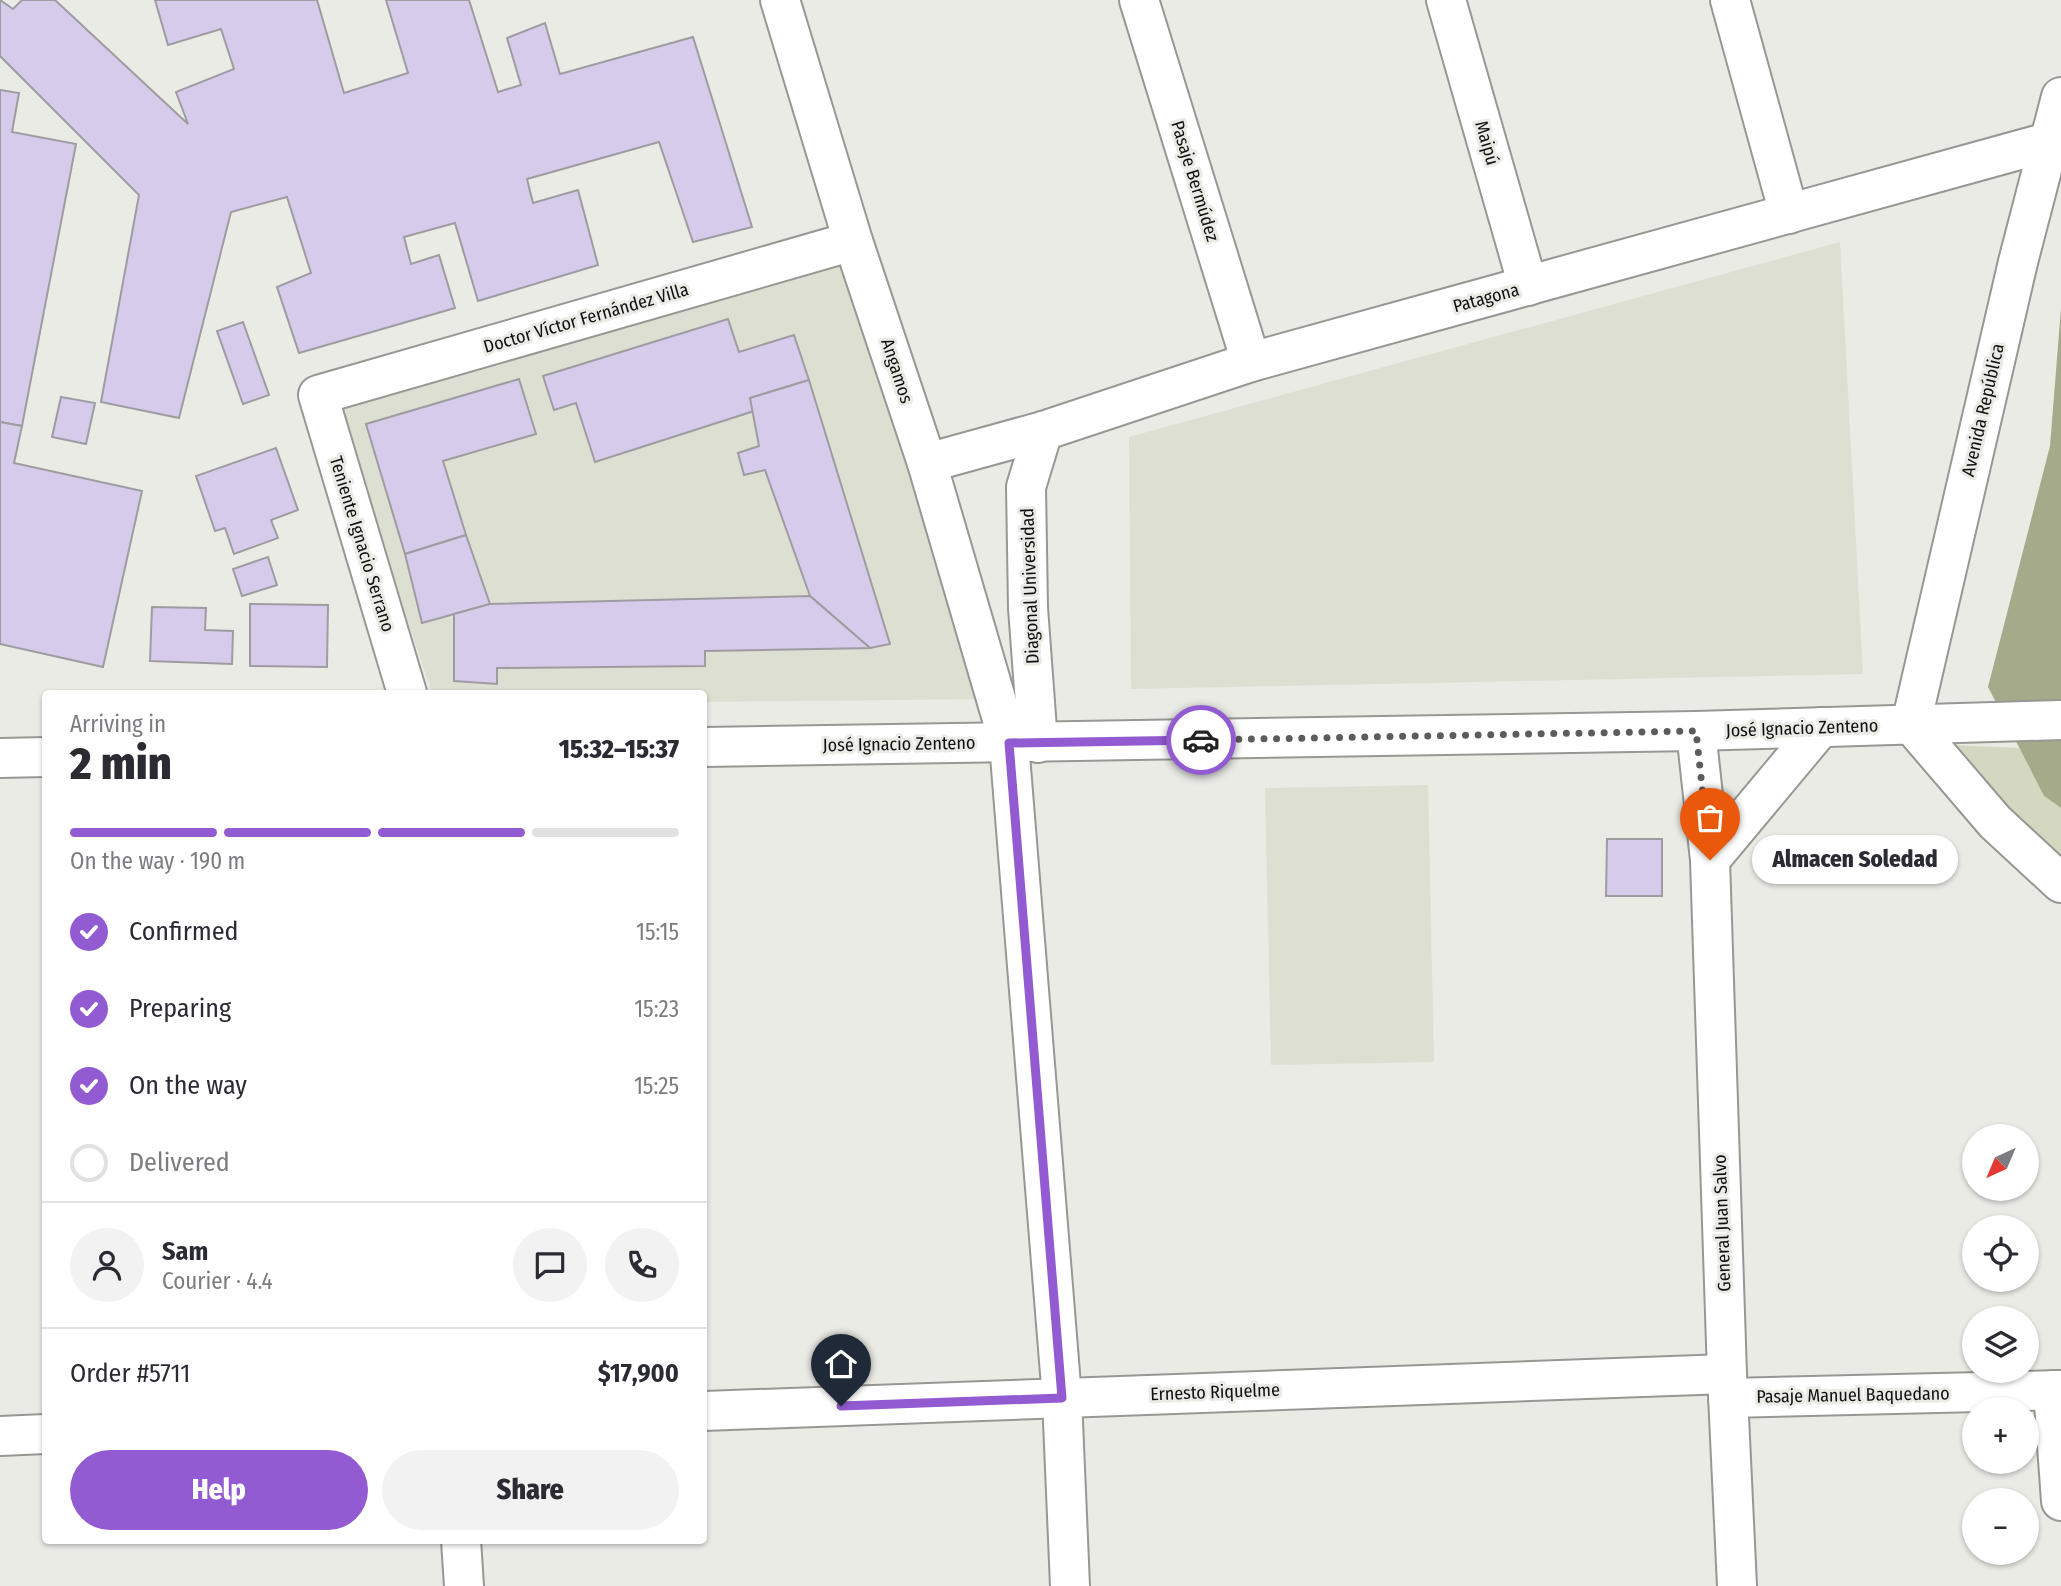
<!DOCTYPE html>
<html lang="en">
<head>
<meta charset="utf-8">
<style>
  :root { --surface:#fff; --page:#f2f2f3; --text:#2b2b33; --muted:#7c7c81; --line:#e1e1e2; --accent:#935bd2 }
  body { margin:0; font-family:"Fira Sans Condensed",sans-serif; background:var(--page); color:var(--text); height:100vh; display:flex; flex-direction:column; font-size:26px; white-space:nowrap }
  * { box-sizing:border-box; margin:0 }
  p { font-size:23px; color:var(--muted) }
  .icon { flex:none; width:38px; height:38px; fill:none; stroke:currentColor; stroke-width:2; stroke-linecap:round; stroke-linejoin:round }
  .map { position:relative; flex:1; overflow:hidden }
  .sheet { position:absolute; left:42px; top:690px; width:665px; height:854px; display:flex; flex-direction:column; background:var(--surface); border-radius:7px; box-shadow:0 2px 5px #0004 }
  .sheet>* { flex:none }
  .needle { width:46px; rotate:224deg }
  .controls { position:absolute; left:1962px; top:1124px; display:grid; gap:14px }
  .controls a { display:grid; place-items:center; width:77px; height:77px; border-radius:50%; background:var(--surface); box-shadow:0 2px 5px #0004; font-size:35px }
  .pin { position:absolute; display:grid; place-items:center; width:60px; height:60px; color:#fff; margin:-72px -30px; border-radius:50% 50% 50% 0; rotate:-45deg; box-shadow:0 0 7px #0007 }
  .pin .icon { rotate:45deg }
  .courier { position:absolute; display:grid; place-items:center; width:70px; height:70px; margin:-35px; border:5px solid #935bd2; border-radius:50%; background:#fff; color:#222; box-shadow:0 2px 9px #0007 }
  .bubble { position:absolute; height:49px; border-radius:24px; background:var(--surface); box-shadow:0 2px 5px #0004; font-size:23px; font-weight:800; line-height:49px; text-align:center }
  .overview em { font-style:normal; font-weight:800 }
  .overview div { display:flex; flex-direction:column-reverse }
  .overview { display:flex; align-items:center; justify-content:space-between; height:119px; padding:0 28px }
  h1 { font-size:46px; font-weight:800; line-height:52px }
  .bar { display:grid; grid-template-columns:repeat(4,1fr); gap:10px 7px; align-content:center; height:84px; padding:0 28px }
  .bar i { height:9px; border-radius:5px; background:var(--line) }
  .bar .active { background:var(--accent) }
  .bar p { grid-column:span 4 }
  .line { display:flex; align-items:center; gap:18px; padding:0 28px; border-top:2px solid var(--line) }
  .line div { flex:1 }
  .round { display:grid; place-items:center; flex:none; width:74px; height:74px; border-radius:37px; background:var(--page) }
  ol { padding:0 28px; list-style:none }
  li { display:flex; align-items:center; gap:21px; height:77px }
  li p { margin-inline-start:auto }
  li .icon { padding:7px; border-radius:50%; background:var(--accent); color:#fff; stroke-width:4 }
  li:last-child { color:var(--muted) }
  li i { width:38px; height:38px; border:4px solid var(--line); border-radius:50% }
  .cta { display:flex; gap:14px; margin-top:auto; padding:14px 28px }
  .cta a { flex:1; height:80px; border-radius:42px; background:var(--accent); color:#fff; font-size:28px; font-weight:800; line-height:80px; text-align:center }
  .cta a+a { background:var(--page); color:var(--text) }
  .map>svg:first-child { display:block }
</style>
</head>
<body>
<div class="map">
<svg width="2061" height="1586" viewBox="0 0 2061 1586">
  <rect width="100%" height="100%" fill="#eaebe5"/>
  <g fill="#dddfd3">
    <path d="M1840,242L1863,674L1131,689L1129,437Z"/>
    <path d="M841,257L984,699L704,702V693H432L334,404Z"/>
    <path d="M1428,785L1434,1062L1271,1065L1265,788Z"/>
  </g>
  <path fill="#d4d8c1" d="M1954,745L2019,748L2044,796L2061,808V857C2018,827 1983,788 1954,745Z"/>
  <path fill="#a5ab8a" d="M2061,308V808L2044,796L1988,687L2050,446Z"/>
  <g fill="#d7cbeb" stroke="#9e9ca1" stroke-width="2">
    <path d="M0,0L13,9L22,0H55L188,124L176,92L234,69L221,29L168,45L155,0H317L344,93L408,73L386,0H469L498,92L521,85L507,38L545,23L560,74L693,37L752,227L693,242L659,142L527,179L533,203L578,190L598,265L478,301L455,223L404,237L411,264L439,255L455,308L299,353L277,287L311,273L287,197L231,212L179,418L101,402L139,195L0,56Z"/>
    <path d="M0,90L19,93L12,132L76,144L22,426L0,422Z"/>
    <path d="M728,319L739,352L794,335L809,380L750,398L754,411L595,462L576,403L554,410L543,376Z"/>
    <path d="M243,322L269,395L243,404L217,331Z"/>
    <path d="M519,379L536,434L443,461L466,535L405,554L366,424Z"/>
    <path d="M809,380L890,644L870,648L810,596L765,470L744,475L738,453L759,446L750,398Z"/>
    <path d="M61,397L95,403L86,444L52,437Z"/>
    <path d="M0,422L22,426L14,463L142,491L103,667L0,644Z"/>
    <path d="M276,448L298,510L271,520L278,538L234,554L225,528L215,531L196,476Z"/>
    <path d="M466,535L490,604L422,623L405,554Z"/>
    <path d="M268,557L277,585L242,596L233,569Z"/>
    <path d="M810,596L870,648L705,651V666L497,668V684L454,681V614L490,604Z"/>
    <path d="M250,604L328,605L327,667L250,666Z"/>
    <path d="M152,607L206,608L205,630L233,631L232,664L150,661Z"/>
    <path d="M1607,839H1662V896H1606Z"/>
  </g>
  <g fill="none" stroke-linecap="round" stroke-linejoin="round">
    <g stroke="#979894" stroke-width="42">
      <g id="minor">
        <path d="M780,0L853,241L927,463L1009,743L1062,1398L1070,1586"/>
        <path d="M1139,0L1251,362"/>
        <path d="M1446,0L1528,286"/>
        <path d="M1730,0L1789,214"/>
        <path d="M2061,97L2018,262L1911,724L1995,822L2061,883"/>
        <path d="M927,463L1043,431L1251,362L2048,142"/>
        <path d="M407,693L318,395L853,241"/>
        <path d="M1696,731L1710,860L1727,1374L1737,1586"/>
        <path d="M1038,743L1028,608L1026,487L1043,431"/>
        <path d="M704,747L1696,731L2061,720"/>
        <path d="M0,758L46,757"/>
        <path d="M1710,860L1821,727"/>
        <path d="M2053,1390L2061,1501"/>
        <path d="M1728,1398L2061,1390"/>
        <path d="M704,1411L1727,1374"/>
        <path d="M0,1436L46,1434"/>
        <path d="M461,1540L464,1586"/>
      </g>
    </g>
    <use href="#minor" stroke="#fff" stroke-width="38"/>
  </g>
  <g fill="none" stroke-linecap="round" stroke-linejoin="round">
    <path stroke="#5c5d5a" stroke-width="7" stroke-dasharray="0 12.6" d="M1201,740L1696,731L1710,860"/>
    <path stroke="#935bd2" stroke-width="9" d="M841,1406L1062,1398L1009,743L1201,740"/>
  </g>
  <g text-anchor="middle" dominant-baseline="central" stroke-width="6" stroke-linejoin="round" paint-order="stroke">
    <g font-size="18" fill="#10100f" stroke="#eaebe5">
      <text transform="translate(1487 143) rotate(74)">Maipú</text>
      <text transform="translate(1195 181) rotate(73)">Pasaje Bermúdez</text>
      <text transform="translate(1486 298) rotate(-15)">Patagona</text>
      <text transform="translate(586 318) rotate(-16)">Doctor Víctor Fernández Villa</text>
      <text transform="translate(897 371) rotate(72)">Angamos</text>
      <text transform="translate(1983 410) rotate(-77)">Avenida República</text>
      <text transform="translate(362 544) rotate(73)">Teniente Ignacio Serrano</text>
      <text transform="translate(1030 586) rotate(-92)">Diagonal Universidad</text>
      <text transform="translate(1802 728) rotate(-2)">José Ignacio Zenteno</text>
      <text transform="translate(899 744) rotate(-1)">José Ignacio Zenteno</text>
      <text transform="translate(1722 1223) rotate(-92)">General Juan Salvo</text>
      <text transform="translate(1215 1392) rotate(-2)">Ernesto Riquelme</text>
      <text transform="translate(1853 1395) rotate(-1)">Pasaje Manuel Baquedano</text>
    </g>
  </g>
</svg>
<div class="controls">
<a><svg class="needle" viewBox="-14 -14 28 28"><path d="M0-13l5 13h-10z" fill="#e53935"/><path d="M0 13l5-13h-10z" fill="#7c7c81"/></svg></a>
<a><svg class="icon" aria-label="locate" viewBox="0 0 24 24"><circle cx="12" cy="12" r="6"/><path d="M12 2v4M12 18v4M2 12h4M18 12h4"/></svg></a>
<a><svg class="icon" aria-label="layers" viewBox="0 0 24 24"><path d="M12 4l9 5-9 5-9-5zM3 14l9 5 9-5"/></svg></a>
<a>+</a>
<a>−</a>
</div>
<div class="pin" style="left:1710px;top:860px;background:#ea580c"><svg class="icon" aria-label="bag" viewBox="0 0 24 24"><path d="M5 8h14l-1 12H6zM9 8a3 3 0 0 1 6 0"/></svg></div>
<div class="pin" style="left:841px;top:1406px;background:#1f2937"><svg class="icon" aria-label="home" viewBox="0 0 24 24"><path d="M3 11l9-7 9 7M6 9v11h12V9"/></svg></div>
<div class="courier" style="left:1201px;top:740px"><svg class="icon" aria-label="car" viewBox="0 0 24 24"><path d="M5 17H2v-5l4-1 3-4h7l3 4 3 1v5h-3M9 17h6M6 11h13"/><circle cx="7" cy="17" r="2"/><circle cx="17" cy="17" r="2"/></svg></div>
<div class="bubble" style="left:1752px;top:835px;width:206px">Almacen Soledad</div>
<section class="sheet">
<div class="overview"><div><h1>2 min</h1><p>Arriving in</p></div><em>15:32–15:37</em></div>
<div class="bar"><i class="active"></i><i class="active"></i><i class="active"></i><i></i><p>On the way · 190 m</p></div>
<ol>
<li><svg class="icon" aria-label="check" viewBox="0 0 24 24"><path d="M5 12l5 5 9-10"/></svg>Confirmed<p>15:15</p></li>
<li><svg class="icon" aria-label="check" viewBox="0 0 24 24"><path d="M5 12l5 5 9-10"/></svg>Preparing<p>15:23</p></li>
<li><svg class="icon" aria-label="check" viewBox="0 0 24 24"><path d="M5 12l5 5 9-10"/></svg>On the way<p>15:25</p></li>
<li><i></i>Delivered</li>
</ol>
<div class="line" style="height:126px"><a class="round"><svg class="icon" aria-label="person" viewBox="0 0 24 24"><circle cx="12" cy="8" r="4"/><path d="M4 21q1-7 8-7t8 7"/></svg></a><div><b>Sam</b><p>Courier · 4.4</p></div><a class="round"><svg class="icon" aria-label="chat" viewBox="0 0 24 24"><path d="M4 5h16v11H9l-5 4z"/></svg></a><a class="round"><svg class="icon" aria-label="phone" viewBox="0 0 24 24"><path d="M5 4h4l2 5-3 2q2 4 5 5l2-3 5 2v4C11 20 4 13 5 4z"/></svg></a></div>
<div class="line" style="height:91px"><div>Order #5711</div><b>$17,900</b></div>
<div class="cta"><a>Help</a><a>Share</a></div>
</section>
</div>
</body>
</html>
